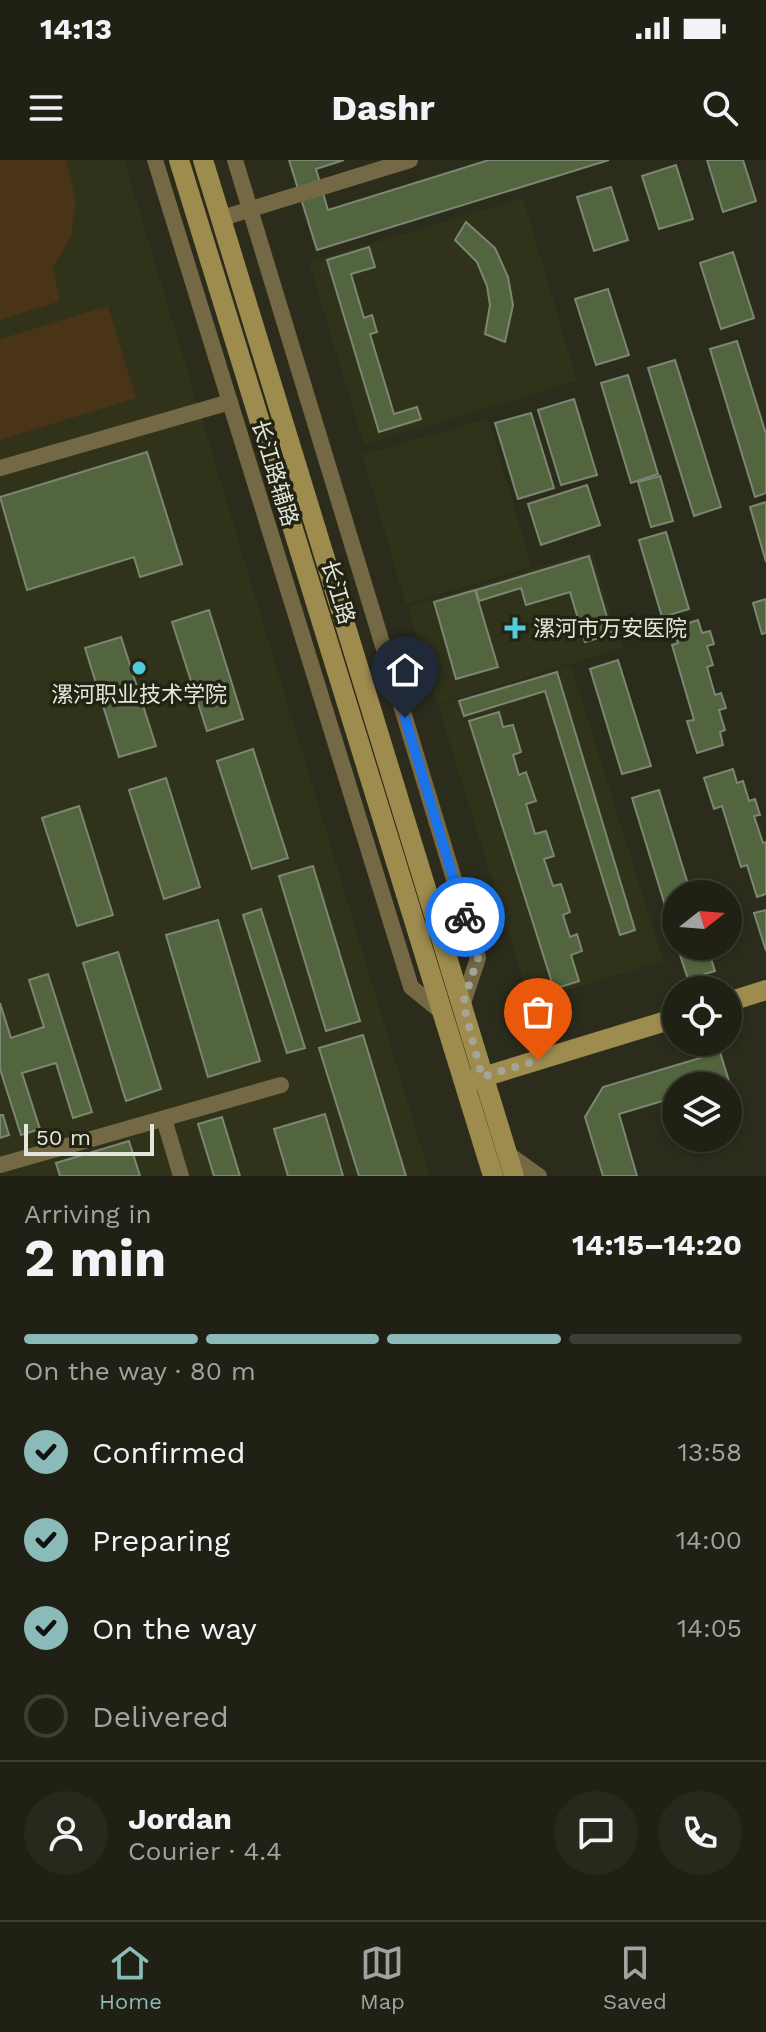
<!DOCTYPE html>
<html lang="en">
<head>
<meta charset="utf-8">
<style>
  :root { --surface:#202114; --page:#28291d; --text:#f1f3f6; --muted:#a2a3a0; --line:#3d3e34; --accent:#8bbbb9 }
  body { margin:0; font-family:"Work Sans","Noto Sans SC",sans-serif; background:var(--page); color:var(--text); height:100vh; display:flex; flex-direction:column; font-size:30px; white-space:nowrap }
  * { box-sizing:border-box; margin:0 }
  p { font-size:26px; color:var(--muted) }
  .icon { flex:none; width:44px; height:44px; fill:none; stroke:currentColor; stroke-width:2; stroke-linecap:round; stroke-linejoin:round }
  .map { position:relative; height:1016px; overflow:hidden }
  .sheet { display:flex; flex-direction:column; background:var(--surface); flex:1 }
  .sheet>* { flex:none }
  .needle { width:52px; rotate:73deg }
  .controls { position:absolute; left:662px; top:720px; display:grid; gap:16px }
  .controls a { display:grid; place-items:center; width:80px; height:80px; border-radius:50%; background:var(--surface); box-shadow:0 2px 6px #0004,0 0 0 2px var(--line); font-size:40px }
  .scale { position:absolute; left:24px; bottom:20px; width:130px; box-sizing:border-box; padding-left:8px; border:4px solid #e5e6db; border-top:0; font-size:22px; line-height:28px; white-space:nowrap; color:#e5e6db; -webkit-text-stroke:6px #222312; paint-order:stroke }
  .pin { position:absolute; display:grid; place-items:center; width:68px; height:68px; color:#fff; margin:-82px -34px; border-radius:50% 50% 50% 0; rotate:-45deg; box-shadow:0 0 8px #0007 }
  .pin .icon { rotate:45deg }
  .courier { position:absolute; display:grid; place-items:center; width:80px; height:80px; margin:-40px; border:6px solid #1a73e8; border-radius:50%; background:#fff; color:#222; box-shadow:0 2px 10px #0007 }
  .summary em { font-style:normal; font-weight:700 }
  .summary div { display:flex; flex-direction:column-reverse }
  .summary { display:flex; align-items:center; justify-content:space-between; height:136px; padding:0 24px }
  h1 { font-size:52px; font-weight:700; line-height:60px }
  .bar { display:grid; grid-template-columns:repeat(4,1fr); gap:12px 8px; align-content:center; height:96px; padding:0 24px }
  .bar i { height:10px; border-radius:6px; background:var(--line) }
  .bar .active { background:var(--accent) }
  .bar p { grid-column:span 4 }
  .line { display:flex; align-items:center; gap:20px; padding:0 24px; border-top:2px solid var(--line) }
  .line div { flex:1 }
  .round { display:grid; place-items:center; flex:none; width:84px; height:84px; border-radius:42px; background:var(--page) }
  ol { padding:0 24px; list-style:none }
  li { display:flex; align-items:center; gap:24px; height:88px }
  li p { margin-inline-start:auto }
  li .icon { padding:8px; border-radius:50%; background:var(--accent); color:#111; stroke-width:4 }
  li:last-child { color:var(--muted) }
  li i { width:44px; height:44px; border:4px solid var(--line); border-radius:50% }
  .status { display:flex; justify-content:space-between; align-items:center; height:56px; padding:0 40px; background:var(--surface); direction:ltr }
  .status svg { height:22px; fill:currentColor }
  header { display:flex; justify-content:space-between; align-items:center; height:104px; padding:0 24px; background:var(--surface); font-size:36px; font-weight:700 }
  .tab-bar { display:flex; justify-content:space-around; align-items:center; height:112px; border-top:2px solid var(--line); background:var(--surface); font-size:22px; color:var(--muted) }
  .tab-bar a { display:grid; justify-items:center; gap:4px }
  .tab-bar .active { color:var(--accent) }
  .map>svg:first-child { display:block }
</style>
</head>
<body>
<div class="status"><b>14:13</b><svg viewBox="0 0 49 12"><path d="M0 12V9h3v3zM5 12V6h3v6zM10 12V3h3v9zM15 12V0h3v12zM26 1h20v11H26zM47 4h2v5h-2z"/></svg></div>
<header><svg class="icon" aria-label="menu" viewBox="0 0 24 24"><path d="M4 6h16M4 12h16M4 18h16"/></svg>Dashr<svg class="icon" aria-label="search" viewBox="0 0 24 24"><circle cx="10" cy="10" r="6"/><path d="M15 15l6 6"/></svg></header>
<div class="map">
<svg width="766" height="1016" viewBox="0 0 766 1016">
  <rect width="100%" height="100%" fill="#2b2c1b"/>
  <g fill="#31321a">
    <path d="M0,0H124L430,1016H0Z"/>
    <path d="M523,38L577,221L364,285L309,102Z"/>
    <path d="M488,258L532,407L406,444L362,295Z"/>
    <path d="M592,391L622,488L437,545L408,447Z"/>
    <path d="M571,505L663,801L551,835L526,828L438,546Z"/>
  </g>
  <g fill="#4a3417">
    <path d="M0,0H66L76,41L71,76L53,107L60,141L0,160Z"/>
    <path d="M108,146L136,238L0,280V179Z"/>
  </g>
  <g fill="#52653e" stroke="#7c8674" stroke-width="2">
    <path d="M289,0H344L316,9L328,50L489,0H609L317,90Z"/>
    <path d="M707,0H743L756,41L723,52Z"/>
    <path d="M676,5L693,59L659,69L642,16Z"/>
    <path d="M611,27L628,80L594,91L577,37Z"/>
    <path d="M466,62L495,88L508,117L513,145L505,182L485,174L490,145L487,126L477,102L455,80Z"/>
    <path d="M369,87L375,107L351,114L364,158L372,155L377,172L370,174L394,254L417,247L421,259L379,272L327,100Z"/>
    <path d="M733,92L754,158L721,169L700,103Z"/>
    <path d="M608,129L629,195L596,205L575,139Z"/>
    <path d="M737,181L766,274V333L755,337L710,189Z"/>
    <path d="M675,200L721,347L694,356L648,208Z"/>
    <path d="M628,215L658,314L631,323L601,223Z"/>
    <path d="M574,239L597,315L561,325L538,250Z"/>
    <path d="M531,253L554,328L518,339L495,263Z"/>
    <path d="M147,292L182,404L140,417L134,397L27,430L0,337Z"/>
    <path d="M660,316L673,361L651,367L638,322Z"/>
    <path d="M587,325L600,365L541,385L528,344Z"/>
    <path d="M766,342V402L750,347Z"/>
    <path d="M666,372L689,449L662,457L639,380Z"/>
    <path d="M589,396L612,474L585,482L570,432L526,445L521,428L479,441L476,430Z"/>
    <path d="M475,430L498,507L456,519L434,442Z"/>
    <path d="M766,439V473L762,474L753,443Z"/>
    <path d="M209,450L243,559L207,571L172,462Z"/>
    <path d="M698,460L702,473L710,471L714,484L707,486L713,505L707,507L715,535L721,533L726,548L719,550L725,570L720,572L723,585L697,593L687,561L694,560L672,485L678,483L673,468Z"/>
    <path d="M121,477L156,586L119,597L85,488Z"/>
    <path d="M618,500L651,606L622,614L590,509Z"/>
    <path d="M557,512L635,770L620,775L545,531L464,556L459,541Z"/>
    <path d="M499,552L503,567L513,565L521,592L513,595L519,615L526,612L536,641L526,644L535,674L546,671L554,696L544,699L553,726L561,724L570,752L563,755L570,777L577,774L582,791L571,795L579,821L554,829L469,561Z"/>
    <path d="M253,589L288,698L252,709L217,601Z"/>
    <path d="M733,609L737,623L743,621L749,641L755,639L760,655L754,656L763,683L766,682V734L757,737L747,705L741,707L722,646L714,649L704,618Z"/>
    <path d="M166,618L200,727L164,739L129,630Z"/>
    <path d="M659,630L691,734H676V781L632,638Z"/>
    <path d="M79,646L113,755L77,766L42,658Z"/>
    <path d="M313,706L360,861L326,871L279,716Z"/>
    <path d="M261,749L305,888L287,893L243,755Z"/>
    <path d="M766,750V791L754,753Z"/>
    <path d="M218,760L260,901L208,917L166,775Z"/>
    <path d="M677,786H707L715,811L688,819Z"/>
    <path d="M118,792L161,929L126,941L83,803Z"/>
    <path d="M48,814L92,952L73,958L56,903L22,913L40,969L21,975L0,909V843L11,878L44,867L29,820Z"/>
    <path d="M363,875L406,1016H359L319,888Z"/>
    <path d="M720,892L729,921L714,926H676V937L619,954L637,1016H603L585,957L603,927Z"/>
    <path d="M325,954L343,1016H288L274,969Z"/>
    <path d="M0,955H3L9,975L0,978Z"/>
    <path d="M222,957L240,1016H214L198,964Z"/>
    <path d="M129,981L140,1016H60L56,1003Z"/>
  </g>
  <g fill="none" stroke-linecap="round" stroke-linejoin="round">
    <g stroke="#756844" stroke-width="16">
      <path d="M155,0L411,827L443,853"/>
      <path d="M235,0L478,798L463,843"/>
      <path d="M222,58L410,0"/>
      <path d="M0,308L230,242"/>
      <path d="M164,959L181,1016"/>
      <path d="M508,994L539,1016"/>
      <path d="M0,1005L281,925"/>
    </g>
    <g stroke="#9e8b4e" stroke-width="20">
      <path d="M179,0L493,1016"/>
      <path d="M203,0L514,1016"/>
      <path d="M728,842L766,830"/>
      <path d="M473,920L676,858"/>
    </g>
  </g>
  <g fill="none" stroke-linecap="round" stroke-linejoin="round">
    <path stroke="#a4a598" stroke-width="8" stroke-dasharray="0 14.4" d="M465,757L478,798L463,843L482,917L538,900"/>
    <path stroke="#1a73e8" stroke-width="10" d="M405,558L465,757"/>
  </g>
  <g fill="#52cbda" stroke="#222312" stroke-width="3">
    <path d="M511 456h8v8h8v8h-8v8h-8v-8h-8v-8h8z"/>
    <circle cx="139" cy="508" r="8"/>
  </g>
  <g text-anchor="middle" dominant-baseline="central" stroke-width="7" stroke-linejoin="round" paint-order="stroke">
    <g font-size="22" fill="#e5e6db" stroke="#222312">
      <text transform="translate(275 313) rotate(73)">长江路辅路</text>
      <text transform="translate(338 432) rotate(73)">长江路</text>
    </g>
    <g font-size="22" fill="#e5e6db" stroke="#222312" text-anchor="start">
      <text x="533" y="468">漯河市万安医院</text>
      <text x="139" y="534" text-anchor="middle">漯河职业技术学院</text>
    </g>
  </g>
</svg>
<div class="controls">
<a><svg class="needle" viewBox="-14 -14 28 28"><path d="M0-13l5 13h-10z" fill="#e53935"/><path d="M0 13l5-13h-10z" fill="#a2a3a0"/></svg></a>
<a><svg class="icon" aria-label="locate" viewBox="0 0 24 24"><circle cx="12" cy="12" r="6"/><path d="M12 2v4M12 18v4M2 12h4M18 12h4"/></svg></a>
<a><svg class="icon" aria-label="layers" viewBox="0 0 24 24"><path d="M12 4l9 5-9 5-9-5zM3 14l9 5 9-5"/></svg></a>
</div>
<div class="scale">50 m</div>
<div class="pin" style="left:538px;top:900px;background:#ea580c"><svg class="icon" aria-label="bag" viewBox="0 0 24 24"><path d="M5 8h14l-1 12H6zM9 8a3 3 0 0 1 6 0"/></svg></div>
<div class="pin" style="left:405px;top:558px;background:#1f2937"><svg class="icon" aria-label="home" viewBox="0 0 24 24"><path d="M3 11l9-7 9 7M6 9v11h12V9"/></svg></div>
<div class="courier" style="left:465px;top:757px"><svg class="icon" aria-label="bike" viewBox="0 0 24 24"><circle cx="6" cy="16" r="4"/><circle cx="18" cy="16" r="4"/><path d="M6 16l4-8h5l3 8M10 8l3 8H6M13 5h3"/></svg></div>
</div>
<section class="sheet">
<div class="summary"><div><h1>2 min</h1><p>Arriving in</p></div><em>14:15–14:20</em></div>
<div class="bar"><i class="active"></i><i class="active"></i><i class="active"></i><i></i><p>On the way · 80 m</p></div>
<ol>
<li><svg class="icon" aria-label="check" viewBox="0 0 24 24"><path d="M5 12l5 5 9-10"/></svg>Confirmed<p>13:58</p></li>
<li><svg class="icon" aria-label="check" viewBox="0 0 24 24"><path d="M5 12l5 5 9-10"/></svg>Preparing<p>14:00</p></li>
<li><svg class="icon" aria-label="check" viewBox="0 0 24 24"><path d="M5 12l5 5 9-10"/></svg>On the way<p>14:05</p></li>
<li><i></i>Delivered</li>
</ol>
<div class="line" style="height:144px"><a class="round"><svg class="icon" aria-label="person" viewBox="0 0 24 24"><circle cx="12" cy="8" r="4"/><path d="M4 21q1-7 8-7t8 7"/></svg></a><div><b>Jordan</b><p>Courier · 4.4</p></div><a class="round"><svg class="icon" aria-label="chat" viewBox="0 0 24 24"><path d="M4 5h16v11H9l-5 4z"/></svg></a><a class="round"><svg class="icon" aria-label="phone" viewBox="0 0 24 24"><path d="M5 4h4l2 5-3 2q2 4 5 5l2-3 5 2v4C11 20 4 13 5 4z"/></svg></a></div>
</section>
<nav class="tab-bar">
<a class="active"><svg class="icon" aria-label="home" viewBox="0 0 24 24"><path d="M3 11l9-7 9 7M6 9v11h12V9"/></svg>Home</a>
<a><svg class="icon" aria-label="map" viewBox="0 0 24 24"><path d="M3 6l6-2 6 2 6-2v14l-6 2-6-2-6 2zM9 4v14M15 6v14"/></svg>Map</a>
<a><svg class="icon" aria-label="saved" viewBox="0 0 24 24"><path d="M7 4h10v16l-5-4-5 4z"/></svg>Saved</a>
</nav>
</body>
</html>
